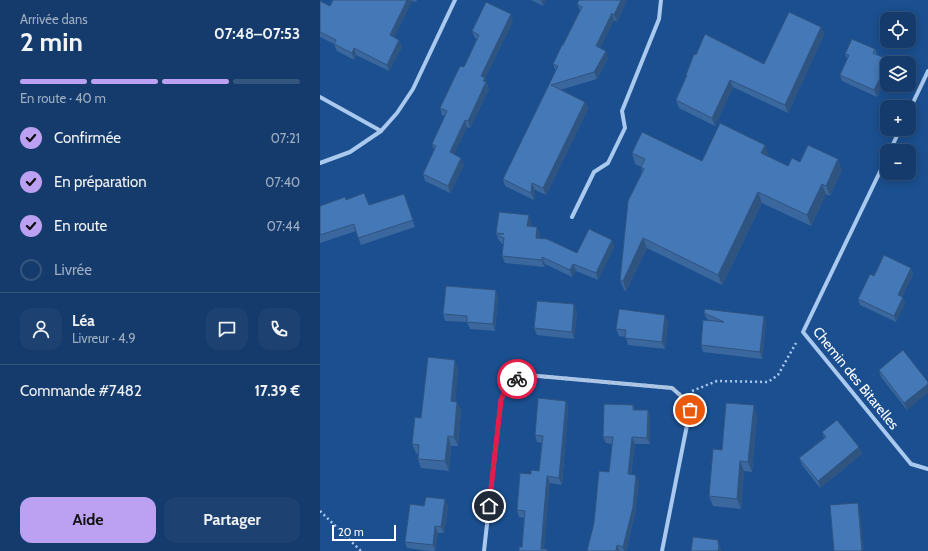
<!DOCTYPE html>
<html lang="fr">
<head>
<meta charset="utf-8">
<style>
  :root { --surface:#143b6b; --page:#1d4271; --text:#f1f3f6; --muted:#9dadc1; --line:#33557e; --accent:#bca0f2 }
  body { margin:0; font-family:Cabin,sans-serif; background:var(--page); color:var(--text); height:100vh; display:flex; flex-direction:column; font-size:15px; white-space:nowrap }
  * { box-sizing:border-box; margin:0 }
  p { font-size:13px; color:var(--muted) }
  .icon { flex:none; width:22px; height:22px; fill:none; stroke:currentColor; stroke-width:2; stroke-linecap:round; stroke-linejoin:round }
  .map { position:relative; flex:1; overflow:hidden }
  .panel { display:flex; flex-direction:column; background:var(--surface); width:320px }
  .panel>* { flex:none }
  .fabs { position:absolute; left:560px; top:12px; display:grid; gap:8px }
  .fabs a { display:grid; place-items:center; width:36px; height:36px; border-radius:8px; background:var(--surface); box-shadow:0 2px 10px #0003,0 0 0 1px var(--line); font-size:20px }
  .scale { position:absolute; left:12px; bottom:10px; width:64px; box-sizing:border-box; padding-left:4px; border:2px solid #fff; border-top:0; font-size:11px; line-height:14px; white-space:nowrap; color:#fff; -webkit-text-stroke:3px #1b4f8f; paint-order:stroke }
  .pin { position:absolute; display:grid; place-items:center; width:34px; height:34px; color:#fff; margin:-17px; border:2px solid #fff; border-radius:50%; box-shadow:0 1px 4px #0007 }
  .courier { position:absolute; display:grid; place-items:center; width:40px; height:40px; margin:-20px; border:3px solid #e11d48; border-radius:50%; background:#fff; color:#222; box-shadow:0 1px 5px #0007 }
  .head em { font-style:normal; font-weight:700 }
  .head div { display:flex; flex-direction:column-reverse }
  .head { display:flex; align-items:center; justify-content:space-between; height:68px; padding:0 20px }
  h1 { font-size:26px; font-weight:700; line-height:30px }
  .bar { display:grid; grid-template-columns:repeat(4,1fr); gap:6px 4px; align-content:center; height:48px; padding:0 20px }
  .bar i { height:5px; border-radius:3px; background:var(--line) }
  .bar .selected { background:var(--accent) }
  .bar p { grid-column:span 4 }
  .line { display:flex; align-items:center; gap:10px; padding:0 20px; border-top:1px solid var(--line) }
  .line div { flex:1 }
  .round { display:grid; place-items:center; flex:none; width:42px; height:42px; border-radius:12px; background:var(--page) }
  ol { padding:0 20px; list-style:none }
  li { display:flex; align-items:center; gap:12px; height:44px }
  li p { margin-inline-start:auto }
  li .icon { padding:4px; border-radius:50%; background:var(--accent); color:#111; stroke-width:4 }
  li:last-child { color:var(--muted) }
  li i { width:22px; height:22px; border:2px solid var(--line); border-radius:50% }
  .action { display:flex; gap:8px; margin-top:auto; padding:8px 20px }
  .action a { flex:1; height:46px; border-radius:12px; background:var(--accent); color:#111; font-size:16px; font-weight:700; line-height:46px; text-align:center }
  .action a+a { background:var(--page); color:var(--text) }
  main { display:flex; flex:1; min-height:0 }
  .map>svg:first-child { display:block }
</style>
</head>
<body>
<main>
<section class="panel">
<div class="head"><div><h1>2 min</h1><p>Arrivée dans</p></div><em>07:48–07:53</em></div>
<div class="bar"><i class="selected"></i><i class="selected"></i><i class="selected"></i><i></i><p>En route · 40 m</p></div>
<ol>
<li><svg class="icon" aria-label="check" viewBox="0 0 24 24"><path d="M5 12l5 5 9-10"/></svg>Confirmée<p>07:21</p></li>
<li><svg class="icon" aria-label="check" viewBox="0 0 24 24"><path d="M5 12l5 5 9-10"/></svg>En préparation<p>07:40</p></li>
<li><svg class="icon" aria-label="check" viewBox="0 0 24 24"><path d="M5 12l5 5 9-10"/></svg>En route<p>07:44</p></li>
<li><i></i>Livrée</li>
</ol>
<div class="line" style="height:72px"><a class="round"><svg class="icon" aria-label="person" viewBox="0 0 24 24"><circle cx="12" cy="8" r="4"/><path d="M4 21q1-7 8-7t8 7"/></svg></a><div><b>Léa</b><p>Livreur · 4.9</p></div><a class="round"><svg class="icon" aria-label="chat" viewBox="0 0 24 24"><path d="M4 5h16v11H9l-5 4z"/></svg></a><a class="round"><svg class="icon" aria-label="phone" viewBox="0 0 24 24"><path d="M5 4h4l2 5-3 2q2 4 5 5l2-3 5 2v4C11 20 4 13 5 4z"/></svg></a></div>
<div class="line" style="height:52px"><div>Commande #7482</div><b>17.39 €</b></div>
<div class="action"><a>Aide</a><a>Partager</a></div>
</section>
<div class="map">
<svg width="608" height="551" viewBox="0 0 608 551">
  <rect width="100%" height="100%" fill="#1b4f8f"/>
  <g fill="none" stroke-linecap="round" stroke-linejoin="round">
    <g stroke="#a9c9ee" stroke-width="2.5" stroke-dasharray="2 3" stroke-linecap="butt">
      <path d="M372,391L397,381L448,382L458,375L476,343"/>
      <path d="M0,511L41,551"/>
    </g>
    <g stroke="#a9c9ee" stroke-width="4">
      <path d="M0,97L61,131"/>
      <path d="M589,111L608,71"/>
      <path d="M570,151L580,129"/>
      <path d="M567,157L483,332L591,464L608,469"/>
      <path d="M0,163L30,152L61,131L77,113L93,89L135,0"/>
      <path d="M252,217L274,172L288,163L305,128L302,111L339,19L341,0"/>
      <path d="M164,551L181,400L189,382L207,375L352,388L360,395L370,410L342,551"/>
    </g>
  </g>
  <g fill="#3a679d">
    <path d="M13,0H97L96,2L92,1L74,37L79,40L82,47L69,71L36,55L34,60L17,51L14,44L0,37V1L10,6Z"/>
    <path d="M211,0H226L223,6Z"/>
    <path d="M307,0L297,22L294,20L280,48L288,58L277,79L240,90L265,102L268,109L226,195L215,190L214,200L185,186L183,179L236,71L233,64L243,45L260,11L257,4Z"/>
    <path d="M193,21L165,78L169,89L150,128L147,127L134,154L144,165L130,193L105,181L103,174L114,150L112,144L125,116L122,115L120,108L144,67L157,39L155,38L152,31Z"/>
    <path d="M501,27L504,35L468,113L413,87L395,126L359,108L356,100L367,77L366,75L376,55L444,64Z"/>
    <path d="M555,49L557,54L567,63V75L557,97L522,81L520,75L527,59L525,54Z"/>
    <path d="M445,145L448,156L468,166L480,162L522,170L510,196L506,194L491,226L442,203L402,285L327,248L306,291L304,290L300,280L322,171L321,167L315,164L312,153L382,161Z"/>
    <path d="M84,194L95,227L41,245L36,231L0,243V206L26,200L49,205Z"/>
    <path d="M211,222V226L220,234L219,238L257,253L292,240L294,247L278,280L256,271L252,277L225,264L224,267L185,263L182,256L183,244L181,243V241H179L176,233Z"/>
    <path d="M591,268L593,274L582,297L585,303L576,322L540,305L538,299L554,276Z"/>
    <path d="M178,297L175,331L150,329L147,322L125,321L123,314Z"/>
    <path d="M257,311L254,339L217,335L214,328Z"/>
    <path d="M384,313L444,316L446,323L442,359L383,352L381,345L389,320L387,319Z"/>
    <path d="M348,322L345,349L308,345L306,337L299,336L296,329Z"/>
    <path d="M583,350L587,410L561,377L559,370Z"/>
    <path d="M138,369L135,401L137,402L141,411L138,446H131L129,471L101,468L98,459V454L96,453L92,444L101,418Z"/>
    <path d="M246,401L248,408L242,485L230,483L202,547L204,518L199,517L197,510L211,474L219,471L222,443L217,442L215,435Z"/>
    <path d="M313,405L315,410H328L330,417V444H315L311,475L319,482L315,514L306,551H267L289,472L292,444L286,443L283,437Z"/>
    <path d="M437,415L432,472L424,471L421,509L393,506L389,496L402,450Z"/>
    <path d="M502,432L542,454L500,488L482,465L479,458L504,438Z"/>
    <path d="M104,506H128L124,533H118L115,551H109L87,548L85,542Z"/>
  </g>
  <g fill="#305480">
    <path d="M87,0H92V1L72,42L70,35Z"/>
    <path d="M221,0H226L223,6Z"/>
    <path d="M301,0H307L297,22L294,15Z"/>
    <path d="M292,13L294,20L278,53L276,46Z"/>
    <path d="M191,14L193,21L165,78L169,89L150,128L148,121L161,76Z"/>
    <path d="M501,27L504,35L468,113L465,105Z"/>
    <path d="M79,40L82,47L69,71L67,65Z"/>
    <path d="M34,48L36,55L34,60L32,53Z"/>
    <path d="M286,51L288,58L277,79L274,72Z"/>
    <path d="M567,64V75L557,97L554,90Z"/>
    <path d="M410,80L413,87L395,126L392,118Z"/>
    <path d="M265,102L268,109L226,195L223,188Z"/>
    <path d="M145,120L147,127L132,159L130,152Z"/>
    <path d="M445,145L449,156L445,163L441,153Z"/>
    <path d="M141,158L144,165L130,193L128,186Z"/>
    <path d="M518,159L522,170L510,196L506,186Z"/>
    <path d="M212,183L215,190L214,200L211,193Z"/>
    <path d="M502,184L506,194L491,226L487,215Z"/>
    <path d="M438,192L442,203L402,285L398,275Z"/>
    <path d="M209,215L211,222L210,233L207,226Z"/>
    <path d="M217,227L220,234L219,245L216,238Z"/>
    <path d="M323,238L327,248L306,291L303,281Z"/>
    <path d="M292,240L294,247L278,280L276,273Z"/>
    <path d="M222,257L225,264L224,267L222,260Z"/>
    <path d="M253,264L256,271L252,277L250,270Z"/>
    <path d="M591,268L593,274L580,301L578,295Z"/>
    <path d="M176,290L178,297L175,331L173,324Z"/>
    <path d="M583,297L585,303L576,322L574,316Z"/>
    <path d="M254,304L257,311L254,339L252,332Z"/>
    <path d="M345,315L348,322L345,349L342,342Z"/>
    <path d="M444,316L446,323L442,359L440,352Z"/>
    <path d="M135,360L138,369L135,410L131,401Z"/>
    <path d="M608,384V393L587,410L584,403Z"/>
    <path d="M246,401L248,408L242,485L239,478Z"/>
    <path d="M137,402L141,411L138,446L134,437Z"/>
    <path d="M434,405L437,415L432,472L428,462Z"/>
    <path d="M328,410L330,417V444L327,438Z"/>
    <path d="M128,436L131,446L129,471L125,461Z"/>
    <path d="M312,437L315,444L310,481L308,474Z"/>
    <path d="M539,447L542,454L500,488L498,481Z"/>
    <path d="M420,461L424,471L421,509L417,499Z"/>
    <path d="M316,475L319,482L315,514L306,551H304L303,547Z"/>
    <path d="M227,476L230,483L224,551L221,549Z"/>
    <path d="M125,499L128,506L124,533L121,527Z"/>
    <path d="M538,503L540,510L544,551H542Z"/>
    <path d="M115,526L118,533L115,551L113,545Z"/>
    <path d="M398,540L401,549V551H398Z"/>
    <path d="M297,545L299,551H296Z"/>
  </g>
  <g fill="#4478b7" stroke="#305480">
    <path d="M13,0H87L70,35L79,40L67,65L34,48L32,53L14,44L16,40L0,32V1L10,6Z"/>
    <path d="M259,0H301L294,15L292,13L276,46L286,51L274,72L231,85L265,102L223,188L212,183L211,193L183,179L238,66L233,64L242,45H243L262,7L257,4Z"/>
    <path d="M166,2L191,14L161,76L165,78L163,81L166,82L148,121L145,120L130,152L141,158L128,186L103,174L116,146L112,144L127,111L120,108L140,66L144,67L159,35L152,31Z"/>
    <path d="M469,12L501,27L465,105L410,80L392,118L356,100L367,75H366L374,54L376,55L385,34L444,64Z"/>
    <path d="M532,39L555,49L553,53L569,60L554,90L520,75L529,55L525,54Z"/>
    <path d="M400,123L445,145L441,153L468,166L472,158L480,162L488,145L518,159L506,186L502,184L487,215L438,192L398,275L323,238L303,281L300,280L308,201L324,169L321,167L325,159L312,153L322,132L382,161Z"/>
    <path d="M44,193L49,205L84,194L93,220L38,238L34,224L0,235V206L25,197L26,200Z"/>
    <path d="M179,212L209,215L207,226L217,227L216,238L227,239L257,253L269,229L292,240L276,273L253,264L250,270L222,257V260L182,256L184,238L179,236V234H184L176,233Z"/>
    <path d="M564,255L591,268L578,295L583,297L574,316L538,299L550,274L554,276Z"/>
    <path d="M126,286L176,290L173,324L147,322V316L123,314Z"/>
    <path d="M217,301L254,304L252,332L214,328Z"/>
    <path d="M299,309L345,315L342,342L305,338L306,330L296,329Z"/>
    <path d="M385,309L444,316L440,352L381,345L383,320L404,322L384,313Z"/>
    <path d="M583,350L608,382V384L584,403L559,370Z"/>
    <path d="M108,357L135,360L131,401L137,402L134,437L128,436L125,461L98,459L99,445L92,444L95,417L101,418Z"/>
    <path d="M218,398L246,401L239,478L227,476L221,549H227V551H199V547H202L205,511L197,510L200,473L211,474V470L219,471L223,436L215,435Z"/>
    <path d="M406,403L434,405L428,462L420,461L417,499L389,496L393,449L402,450Z"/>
    <path d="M284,404L313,405V410H328L327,438L312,437L308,474L316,475L313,507L303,547L297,545L296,551H267L274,523L279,471L289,472L293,437H283Z"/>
    <path d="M517,420L539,447L498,481L479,458L506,437L502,432Z"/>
    <path d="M106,497L125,499L121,527L115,526L113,545L85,542L90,504L104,506Z"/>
    <path d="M538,503L542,551H514L510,505Z"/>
    <path d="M373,537L398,540V544L399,545L398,551H371Z"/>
  </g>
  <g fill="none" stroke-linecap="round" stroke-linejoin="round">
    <path stroke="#afc1d8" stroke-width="4" stroke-dasharray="0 7.2" d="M197,379L206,375L352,388L360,395L370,410"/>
    <path stroke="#e11d48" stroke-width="5" d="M169,506L181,400L189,382L197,379"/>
  </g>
  <g text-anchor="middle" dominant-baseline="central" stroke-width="4" stroke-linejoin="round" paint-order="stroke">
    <g font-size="14" fill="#fff" stroke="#1b4f8f">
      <text transform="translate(536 378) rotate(51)">Chemin des Bitarelles</text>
    </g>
  </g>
</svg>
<div class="fabs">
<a><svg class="icon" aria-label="locate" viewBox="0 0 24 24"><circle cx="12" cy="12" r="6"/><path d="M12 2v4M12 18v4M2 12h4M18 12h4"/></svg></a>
<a><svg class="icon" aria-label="layers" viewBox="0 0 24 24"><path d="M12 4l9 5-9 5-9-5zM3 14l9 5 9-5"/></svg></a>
<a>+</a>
<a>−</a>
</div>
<div class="scale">20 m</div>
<div class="pin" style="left:370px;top:410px;background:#ea580c"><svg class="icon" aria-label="bag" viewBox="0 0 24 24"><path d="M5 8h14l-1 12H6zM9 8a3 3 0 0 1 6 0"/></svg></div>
<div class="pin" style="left:169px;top:506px;background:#1f2937"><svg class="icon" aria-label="home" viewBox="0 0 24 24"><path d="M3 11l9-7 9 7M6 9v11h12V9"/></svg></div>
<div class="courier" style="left:197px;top:379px"><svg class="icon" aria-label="bike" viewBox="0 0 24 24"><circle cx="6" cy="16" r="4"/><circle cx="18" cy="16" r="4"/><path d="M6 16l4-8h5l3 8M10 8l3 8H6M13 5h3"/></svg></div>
</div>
</main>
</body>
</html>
